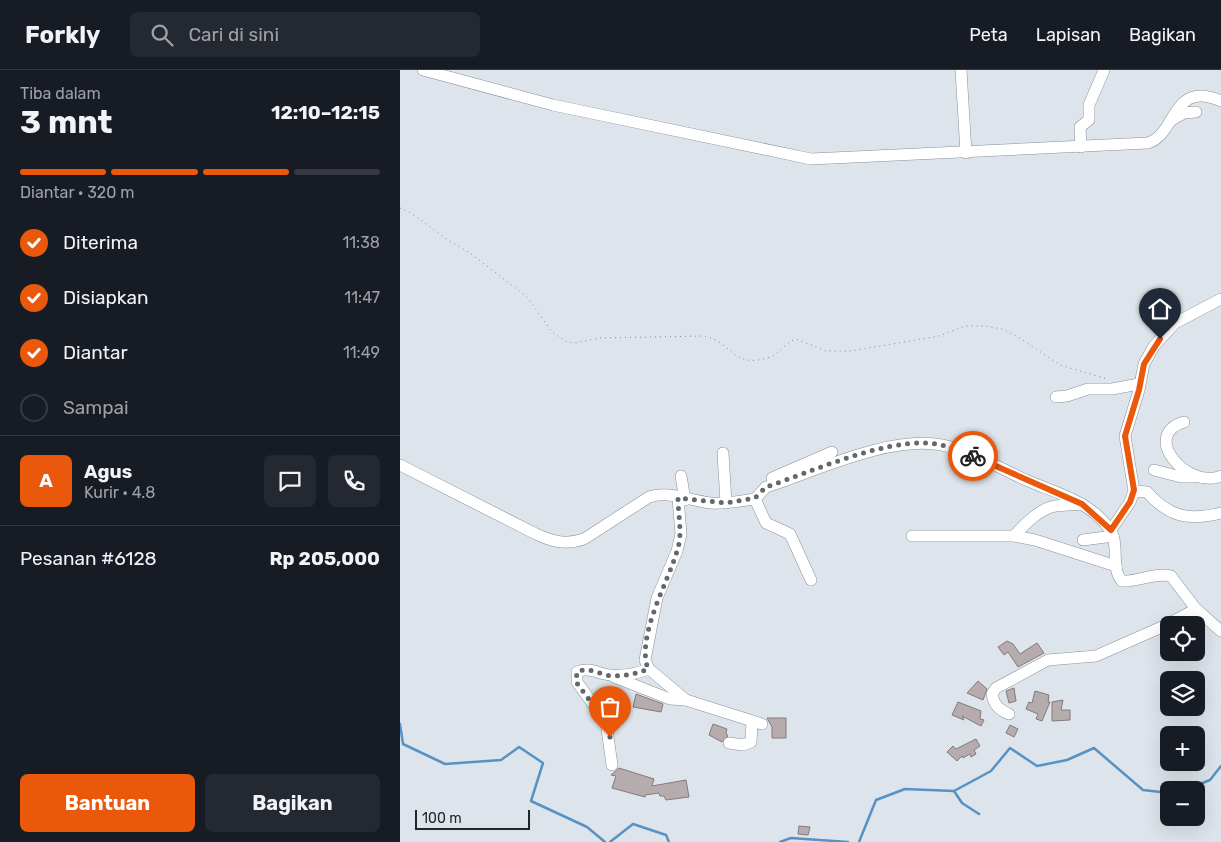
<!DOCTYPE html>
<html lang="id">
<head>
<meta charset="utf-8">
<style>
  :root { --surface:#171b24; --page:#242831; --text:#f1f3f6; --muted:#9ea1a6; --line:#363941; --accent:#ea580c }
  body { margin:0; font-family:Rubik,sans-serif; background:var(--page); color:var(--text); height:100vh; display:flex; flex-direction:column; font-size:19px; white-space:nowrap }
  * { box-sizing:border-box; margin:0 }
  p { font-size:16px; color:var(--muted) }
  .icon { flex:none; width:28px; height:28px; fill:none; stroke:currentColor; stroke-width:2; stroke-linecap:round; stroke-linejoin:round }
  .map { position:relative; flex:1; overflow:hidden }
  .details { display:flex; flex-direction:column; background:var(--surface); width:400px }
  .details>* { flex:none }
  .buttons { position:absolute; left:760px; top:546px; display:grid; gap:10px }
  .buttons a { display:grid; place-items:center; width:45px; height:45px; border-radius:8px; background:var(--surface); box-shadow:0 5px 20px #0002; font-size:25px }
  .scale { position:absolute; left:15px; bottom:12px; width:115px; box-sizing:border-box; padding-left:5px; border:2px solid #232528; border-top:0; font-size:14px; line-height:18px; white-space:nowrap; color:#232528; -webkit-text-stroke:4px #dee4eb; paint-order:stroke }
  .pin { position:absolute; display:grid; place-items:center; width:42px; height:42px; color:#fff; margin:-51px -21px; border-radius:50% 50% 50% 0; rotate:-45deg; box-shadow:0 0 5px #0007 }
  .pin .icon { rotate:45deg }
  .courier { position:absolute; display:grid; place-items:center; width:50px; height:50px; margin:-25px; border:4px solid #ea580c; border-radius:50%; background:#fff; color:#222; box-shadow:0 1px 6px #0007 }
  .head em { font-style:normal; font-weight:700 }
  .head div { display:flex; flex-direction:column-reverse }
  .head { display:flex; align-items:center; justify-content:space-between; height:85px; padding:0 20px }
  h1 { font-size:32px; font-weight:700; line-height:38px }
  .bar { display:grid; grid-template-columns:repeat(4,1fr); gap:8px 5px; align-content:center; height:60px; padding:0 20px }
  .bar i { height:6px; border-radius:4px; background:var(--line) }
  .bar .current { background:var(--accent) }
  .bar p { grid-column:span 4 }
  .line { display:flex; align-items:center; gap:12px; padding:0 20px; border-top:1px solid var(--line) }
  .line div { flex:1 }
  .round { display:grid; place-items:center; flex:none; width:52px; height:52px; border-radius:8px; background:var(--page) }
  ol { padding:0 20px; list-style:none }
  li { display:flex; align-items:center; gap:15px; height:55px }
  li p { margin-inline-start:auto }
  li .icon { padding:5px; border-radius:50%; background:var(--accent); color:#fff; stroke-width:4 }
  li:last-child { color:var(--muted) }
  li i { width:28px; height:28px; border:2px solid var(--line); border-radius:50% }
  .cta { display:flex; gap:10px; margin-top:auto; padding:10px 20px }
  .cta a { flex:1; height:58px; border-radius:8px; background:var(--accent); color:#fff; font-size:20px; font-weight:700; line-height:58px; text-align:center }
  .cta a+a { background:var(--page); color:var(--text) }
  header { display:flex; align-items:center; gap:30px; box-sizing:border-box; height:70px; padding:0 25px; background:var(--surface); border-bottom:1px solid var(--line) }
  header strong { font-size:24px }
  nav { display:flex; gap:28px; margin-inline-start:auto; font-size:18px }
  .search { width:350px; height:45px; background:var(--page); display:flex; align-items:center; gap:12px; box-sizing:border-box; padding:0 18px; border-radius:8px; color:var(--muted); font-size:19px }
  main { display:flex; flex:1; min-height:0 }
  .map>svg:first-child { display:block }
</style>
</head>
<body>
<header>
<strong>Forkly</strong>
<div class="search"><svg class="icon" aria-label="search" viewBox="0 0 24 24"><circle cx="10" cy="10" r="6"/><path d="M15 15l6 6"/></svg>Cari di sini</div>
<nav><a>Peta</a><a>Lapisan</a><a>Bagikan</a></nav>
</header>
<main>
<section class="details">
<div class="head"><div><h1>3 mnt</h1><p>Tiba dalam</p></div><em>12:10–12:15</em></div>
<div class="bar"><i class="current"></i><i class="current"></i><i class="current"></i><i></i><p>Diantar · 320 m</p></div>
<ol>
<li><svg class="icon" aria-label="check" viewBox="0 0 24 24"><path d="M5 12l5 5 9-10"/></svg>Diterima<p>11:38</p></li>
<li><svg class="icon" aria-label="check" viewBox="0 0 24 24"><path d="M5 12l5 5 9-10"/></svg>Disiapkan<p>11:47</p></li>
<li><svg class="icon" aria-label="check" viewBox="0 0 24 24"><path d="M5 12l5 5 9-10"/></svg>Diantar<p>11:49</p></li>
<li><i></i>Sampai</li>
</ol>
<div class="line" style="height:90px"><b class="round" style="background:var(--accent);color:#fff">A</b><div><b>Agus</b><p>Kurir · 4.8</p></div><a class="round"><svg class="icon" aria-label="chat" viewBox="0 0 24 24"><path d="M4 5h16v11H9l-5 4z"/></svg></a><a class="round"><svg class="icon" aria-label="phone" viewBox="0 0 24 24"><path d="M5 4h4l2 5-3 2q2 4 5 5l2-3 5 2v4C11 20 4 13 5 4z"/></svg></a></div>
<div class="line" style="height:65px"><div>Pesanan #6128</div><b>Rp 205,000</b></div>
<div class="cta"><a>Bantuan</a><a>Bagikan</a></div>
</section>
<div class="map">
<svg width="821" height="772" viewBox="0 0 821 772">
  <rect width="100%" height="100%" fill="#dee4eb"/>
  <g fill="none" stroke-linecap="round" stroke-linejoin="round">
    <g stroke="#5792c5" stroke-width="2.5">
      <path d="M0,654L3,674L45,694L101,690L119,677L143,693L131,731L187,757L205,772"/>
      <path d="M785,720L810,710L821,696"/>
      <path d="M554,721L591,701L610,678L637,696L667,690L694,678L743,720L769,723"/>
      <path d="M210,772L233,754L266,765L269,772"/>
      <path d="M380,772L391,768L448,772"/>
      <path d="M459,772L476,730L505,719L554,721L562,733L579,744"/>
    </g>
  </g>
  <g fill="#b6acad" stroke="#837a7b">
    <path d="M607,571L613,574L620,584L637,573L644,583L618,597L608,582L604,585L598,577Z"/>
    <path d="M578,611L587,619L583,630L567,623Z"/>
    <path d="M614,618L616,631L609,633L606,621Z"/>
    <path d="M635,621L649,625L648,632H650L642,651L636,649L638,644L626,639L629,632L632,633Z"/>
    <path d="M236,624L263,634L261,642L233,637Z"/>
    <path d="M663,630L661,640H670V650L652,651V632Z"/>
    <path d="M558,632L581,641L580,649L584,650L581,656L562,646L564,650L552,645Z"/>
    <path d="M367,648H386V668H372V657Z"/>
    <path d="M313,654L327,659L326,663L328,666L322,672L309,665Z"/>
    <path d="M610,655L618,659L614,667L606,663Z"/>
    <path d="M576,669L580,676L574,680L576,684L571,687L570,684L563,688L562,686L557,691L547,682L553,676L556,679Z"/>
    <path d="M219,698L254,709L252,716L286,710L289,727L266,730L264,726H260L259,723L245,725V727L212,718L216,706L211,705Z"/>
    <path d="M399,756L410,757L408,765L398,764Z"/>
  </g>
  <g fill="none" stroke-linecap="round" stroke-linejoin="round">
    <g stroke="#8a9096" stroke-width="12">
      <g id="minor">
        <path d="M23,0L153,35L411,89L748,73C777,64 772,9 821,31"/>
        <path d="M561,0L566,83"/>
        <path d="M770,51L784,43L796,42"/>
        <path d="M681,77L680,57L689,50V35L704,0"/>
        <path d="M656,327L667,326L688,319H712L739,314"/>
        <path d="M784,352C740,365 787,420 821,406"/>
        <path d="M323,383L326,433"/>
        <path d="M0,395L136,464C153,472 166,475 184,469L249,427C268,420 290,431 311,433C326,434 340,431 355,429L366,417C416,401 490,365 542,375C572,381 599,398 626,410C656,423 691,431 710,460C720,473 710,498 722,511C738,512 755,502 771,506L796,539L821,561"/>
        <path d="M754,400L781,407H794"/>
        <path d="M281,406L285,430"/>
        <path d="M372,408L432,382"/>
        <path d="M734,421L747,422C769,447 788,451 821,443"/>
        <path d="M278,428L281,464L277,481L257,528L245,590L249,599L286,630L362,654"/>
        <path d="M355,429L366,453L390,464L411,510"/>
        <path d="M711,460L730,432L734,421L725,366L739,320L744,294L754,276L775,253L821,229"/>
        <path d="M512,466H614L635,470L716,496"/>
        <path d="M614,466C625,454 639,439 655,436C664,435 673,435 682,434"/>
        <path d="M683,470L713,466"/>
        <path d="M214,607L270,629L286,630"/>
        <path d="M609,644C599,640 594,635 592,624L596,618L648,590L696,586L764,556L796,539"/>
        <path d="M329,673L343,675L351,672L352,652"/>
        <path d="M212,695L206,652L177,612V602C189,596 200,605 212,605C225,606 236,604 249,599"/>
      </g>
    </g>
    <path stroke="#85898e" stroke-width="1" stroke-dasharray="1 4" stroke-linecap="butt" d="M0,138L11,143L48,170L70,183L127,227L152,262L165,271L175,273L200,268L304,266C333,272 332,300 370,287C381,283 385,272 396,269L426,281H451L539,266L565,256H585L602,259L618,267L660,295L707,309"/>
    <use href="#minor" stroke="#fff" stroke-width="11"/>
  </g>
  <g fill="none" stroke-linecap="round" stroke-linejoin="round">
    <path stroke="#64686c" stroke-width="5" stroke-dasharray="0 9" d="M210,667L206,652L176,612L177,602C189,596 200,605 212,606C225,606 236,604 248,599C236,566 268,513 277,481C283,464 278,446 278,428L326,433L355,428L366,417C414,401 478,371 528,373C544,374 558,380 573,386"/>
    <path stroke="#ea580c" stroke-width="6" d="M573,386L682,434L711,460L730,432L734,420L725,366L739,320L744,294L760,269"/>
  </g>
</svg>
<div class="buttons">
<a><svg class="icon" aria-label="locate" viewBox="0 0 24 24"><circle cx="12" cy="12" r="6"/><path d="M12 2v4M12 18v4M2 12h4M18 12h4"/></svg></a>
<a><svg class="icon" aria-label="layers" viewBox="0 0 24 24"><path d="M12 4l9 5-9 5-9-5zM3 14l9 5 9-5"/></svg></a>
<a>+</a>
<a>−</a>
</div>
<div class="scale">100 m</div>
<div class="pin" style="left:210px;top:667px;background:#ea580c"><svg class="icon" aria-label="bag" viewBox="0 0 24 24"><path d="M5 8h14l-1 12H6zM9 8a3 3 0 0 1 6 0"/></svg></div>
<div class="pin" style="left:760px;top:269px;background:#1f2937"><svg class="icon" aria-label="home" viewBox="0 0 24 24"><path d="M3 11l9-7 9 7M6 9v11h12V9"/></svg></div>
<div class="courier" style="left:573px;top:386px"><svg class="icon" aria-label="bike" viewBox="0 0 24 24"><circle cx="6" cy="16" r="4"/><circle cx="18" cy="16" r="4"/><path d="M6 16l4-8h5l3 8M10 8l3 8H6M13 5h3"/></svg></div>
</div>
</main>
</body>
</html>
